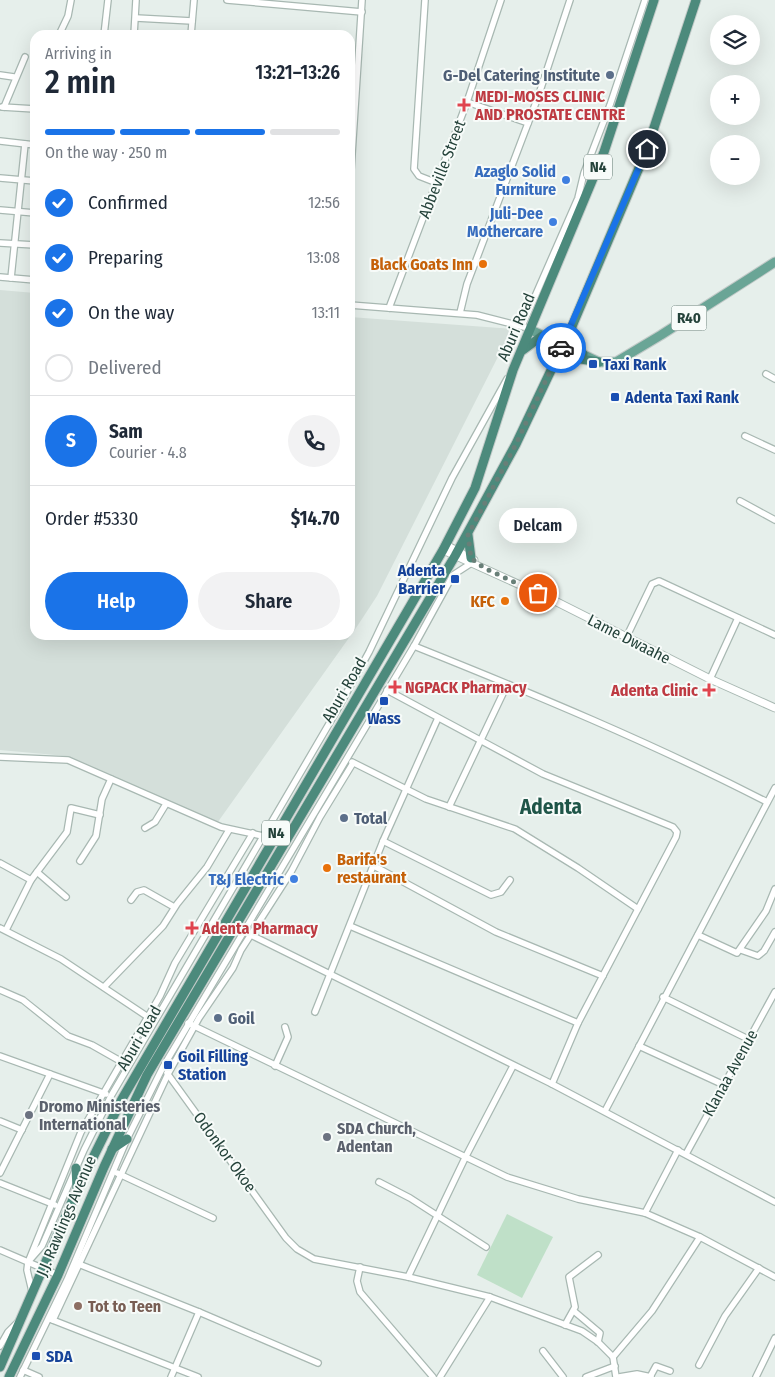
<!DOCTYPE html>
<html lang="en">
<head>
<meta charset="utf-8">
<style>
  :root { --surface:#fff; --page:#f2f2f3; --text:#1f2937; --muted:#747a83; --line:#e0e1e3; --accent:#1a73e8 }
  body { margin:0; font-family:"Fira Sans Condensed",sans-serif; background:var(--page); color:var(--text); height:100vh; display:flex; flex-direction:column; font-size:19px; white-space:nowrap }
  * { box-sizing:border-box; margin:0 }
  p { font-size:16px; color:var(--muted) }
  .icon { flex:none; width:28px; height:28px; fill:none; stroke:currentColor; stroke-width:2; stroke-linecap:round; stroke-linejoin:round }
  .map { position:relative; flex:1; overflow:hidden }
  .drawer { position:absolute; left:30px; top:30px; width:325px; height:610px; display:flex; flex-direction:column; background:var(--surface); border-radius:15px; box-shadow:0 5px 20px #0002 }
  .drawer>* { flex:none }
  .fabs { position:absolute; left:710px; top:15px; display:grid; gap:10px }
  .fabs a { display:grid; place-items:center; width:50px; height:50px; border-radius:50%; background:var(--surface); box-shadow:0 5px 20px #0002; font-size:25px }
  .pin { position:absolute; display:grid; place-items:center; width:42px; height:42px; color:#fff; margin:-21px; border:2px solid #fff; border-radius:50%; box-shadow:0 1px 5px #0007 }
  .courier { position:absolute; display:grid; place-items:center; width:50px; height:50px; margin:-25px; border:4px solid #1a73e8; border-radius:50%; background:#fff; color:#222; box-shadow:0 1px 6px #0007 }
  .bubble { position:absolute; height:35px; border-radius:18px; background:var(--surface); box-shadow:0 5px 20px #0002; font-size:16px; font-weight:600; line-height:35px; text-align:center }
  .overview em { font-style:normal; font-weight:600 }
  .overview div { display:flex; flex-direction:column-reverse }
  .overview { display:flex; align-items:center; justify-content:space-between; height:85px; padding:0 15px }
  h1 { font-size:32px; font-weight:600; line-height:38px }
  .bar { display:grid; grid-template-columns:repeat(4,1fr); gap:8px 5px; align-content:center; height:60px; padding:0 15px }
  .bar i { height:6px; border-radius:4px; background:var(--line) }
  .bar .selected { background:var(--accent) }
  .bar p { grid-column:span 4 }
  .line { display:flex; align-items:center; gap:12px; padding:0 15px; border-top:1px solid var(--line) }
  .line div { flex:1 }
  .round { display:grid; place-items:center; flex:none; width:52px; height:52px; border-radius:26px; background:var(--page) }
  ol { padding:0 15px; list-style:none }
  li { display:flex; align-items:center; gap:15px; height:55px }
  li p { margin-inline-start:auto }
  li .icon { padding:5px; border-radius:50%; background:var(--accent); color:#fff; stroke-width:4 }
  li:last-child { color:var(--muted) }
  li i { width:28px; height:28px; border:2px solid var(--line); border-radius:50% }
  .primary-button { display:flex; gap:10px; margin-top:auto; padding:10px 15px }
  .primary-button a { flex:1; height:58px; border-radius:30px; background:var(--accent); color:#fff; font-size:20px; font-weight:600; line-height:58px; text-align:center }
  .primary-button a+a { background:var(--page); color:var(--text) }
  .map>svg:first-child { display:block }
</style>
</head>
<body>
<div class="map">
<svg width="775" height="1377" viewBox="0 0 775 1377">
  <rect width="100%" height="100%" fill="#e6efeb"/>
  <path fill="#d4dfda" d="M0,290L35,293V635H350V317L512,329L377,596L356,628L215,826L66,756L0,750Z"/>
  <path fill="#bfe0c8" d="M507,1214L553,1237L522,1298L477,1275Z"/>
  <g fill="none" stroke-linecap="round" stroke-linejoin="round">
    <g stroke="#a8b8b2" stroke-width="8">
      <g id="minor">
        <path d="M227,0L362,12"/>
        <path d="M425,0L414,169L419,176L437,183"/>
        <path d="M136,18L192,21"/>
        <path d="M59,35L68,16L71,0"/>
        <path d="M104,35L108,0"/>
        <path d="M134,35L136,0"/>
        <path d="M191,35L194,0"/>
        <path d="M0,75L14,77"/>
        <path d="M467,102L528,123"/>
        <path d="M2,107L35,109"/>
        <path d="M4,107L25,57"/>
        <path d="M0,141L35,145"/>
        <path d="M0,178L35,181"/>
        <path d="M350,185L362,0"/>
        <path d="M0,210L35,213"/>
        <path d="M0,243L35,245"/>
        <path d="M0,277L35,280"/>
        <path d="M11,278L25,144"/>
        <path d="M350,305L477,315L524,327"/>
        <path d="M389,308L467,102L501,0"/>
        <path d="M460,313L467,284L538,97L570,0"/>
        <path d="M522,326L578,198L584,173L610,105L645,0"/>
        <path d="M766,374L775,379"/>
        <path d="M745,436L775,450"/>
        <path d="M740,501L775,520"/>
        <path d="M626,638L652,584L659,581L775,635"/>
        <path d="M414,646C534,694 652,743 767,802"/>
        <path d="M710,679L738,618"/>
        <path d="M387,690L543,774L673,827L677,832L676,837L578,1023L552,1084"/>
        <path d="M0,757L68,760L221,827L263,836"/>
        <path d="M352,762L426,799L515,829L578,868L638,909"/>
        <path d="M449,807L507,685"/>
        <path d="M145,828L155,822L166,804"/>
        <path d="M383,841L491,895L501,892L510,880"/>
        <path d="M80,861L96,836L102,799L111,779"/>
        <path d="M0,863L31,880"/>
        <path d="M374,866L496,932L603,976"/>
        <path d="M37,872L66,897"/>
        <path d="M131,900L137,892L144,890L174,907"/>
        <path d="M350,926L578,1023"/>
        <path d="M0,928L61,959L151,1019"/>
        <path d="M6,930L31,880L67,832L71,808L100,815"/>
        <path d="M247,933L552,1084L775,1202"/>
        <path d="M698,935L737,953L766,911L775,889"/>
        <path d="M741,950L758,956L764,951L775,932"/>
        <path d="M104,987L163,926L177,904L207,867L229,830"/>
        <path d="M0,990L23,1000L68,1036L92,1045L122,1062"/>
        <path d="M663,997L748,1039"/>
        <path d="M315,1012L383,841L438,718"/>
        <path d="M188,1023L507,1177L578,1199L645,1213L700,1237L775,1277"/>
        <path d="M639,1046L724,1085"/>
        <path d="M0,1056L106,1094"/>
        <path d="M275,1066L288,1037L285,1027"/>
        <path d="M167,1073L286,1238L297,1249L314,1259L408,1277L490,1297L582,1331L598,1342L613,1357L616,1377"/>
        <path d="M605,1111L775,788"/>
        <path d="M0,1121L22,1130"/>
        <path d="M686,1154L775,992"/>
        <path d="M0,1173L50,1074"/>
        <path d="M117,1173L213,1218"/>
        <path d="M379,1182L410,1198L486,1247"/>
        <path d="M0,1183L55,1205"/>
        <path d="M645,1213L678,1150"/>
        <path d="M0,1250L58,1275"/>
        <path d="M29,1260L81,1132L160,996L175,963L253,833"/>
        <path d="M76,1263L199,1312L318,1363"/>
        <path d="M360,1267L357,1281L360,1292L433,1377"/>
        <path d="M408,1277L465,1158L513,1066"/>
        <path d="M32,1291L27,1270L28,1262L42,1246L84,1150L111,1096L336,712L369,652L452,478L507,379"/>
        <path d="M575,1312L600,1333L598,1342"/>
        <path d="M50,1319L198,1377"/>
        <path d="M53,1320L168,1074L199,1018L233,968L241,950L291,872L320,817L353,763"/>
        <path d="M565,1325L575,1307L569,1277L598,1255"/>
        <path d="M0,1346L8,1332L18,1322"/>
        <path d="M543,1351L563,1377"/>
        <path d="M613,1357L652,1311L700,1237"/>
        <path d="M699,1365L725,1316L759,1268"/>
        <path d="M23,1370L39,1377"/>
        <path d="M20,1377L67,1280L127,1139L163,1067L414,646L453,575L470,564"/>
        <path d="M171,1377L199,1312"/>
        <path d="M440,1377L490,1297"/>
        <path d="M586,1377L615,1366"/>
        <path d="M619,1377L637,1374L651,1377"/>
        <path d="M650,1377L656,1366L670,1371"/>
        <path d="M756,1377L775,1338"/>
      </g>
    </g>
    <g stroke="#a8b8b2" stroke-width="9">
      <g id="tertiary">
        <path d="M446,545L474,560"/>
        <path d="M443,550L551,599L710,679L775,708"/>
      </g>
    </g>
    <g stroke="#c2cac8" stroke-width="11">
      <path id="primary" d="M531,330L599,362H616L661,335L775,262"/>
    </g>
    <g stroke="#c2cac8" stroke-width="11">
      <g id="trunk">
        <path d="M572,329V341L583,354"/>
        <path d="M549,339L552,365"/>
        <path d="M523,350L542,336"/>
        <path d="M554,366L569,357L599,362"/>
        <path d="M468,535L471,558"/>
        <path d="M112,1149L127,1139"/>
        <path d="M76,1168L77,1188"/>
        <path d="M0,1367L77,1190L122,1099L443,550L475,488L513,370L604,152L654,0"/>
        <path d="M9,1377L58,1275L104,1167L147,1075L455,556L516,444L573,324L647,149L696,0"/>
      </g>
    </g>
    <use href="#minor" stroke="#fff" stroke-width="5.5"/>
    <use href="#tertiary" stroke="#fff" stroke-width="7"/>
    <use href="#primary" stroke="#6aa596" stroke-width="9"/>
    <use href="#trunk" stroke="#4c8a7c" stroke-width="9"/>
  </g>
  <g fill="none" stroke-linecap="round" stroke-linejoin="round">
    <path stroke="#687f78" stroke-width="5" stroke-dasharray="0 9" d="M538,593L484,568L471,558L468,535L516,444L561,348"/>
    <path stroke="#1a73e8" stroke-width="6" d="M561,348L647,149"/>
  </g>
  <g fill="#5c6f8a" stroke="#f7fbf9" stroke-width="2">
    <circle cx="610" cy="75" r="5"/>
    <circle cx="344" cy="818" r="5"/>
    <circle cx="218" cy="1018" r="5"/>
  </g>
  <g fill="#e0444e" stroke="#f7fbf9" stroke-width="2">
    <path d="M461.5 97.5h5v5h5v5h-5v5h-5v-5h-5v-5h5z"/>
    <path d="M392.5 679.5h5v5h5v5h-5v5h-5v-5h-5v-5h5z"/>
    <path d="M706.5 682.5h5v5h5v5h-5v5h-5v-5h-5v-5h5z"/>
    <path d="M189.5 920.5h5v5h5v5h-5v5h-5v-5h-5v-5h5z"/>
  </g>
  <g fill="#3f7fe0" stroke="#f7fbf9" stroke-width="2">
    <circle cx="566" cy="180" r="5"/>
    <circle cx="553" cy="222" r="5"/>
    <circle cx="294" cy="879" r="5"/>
  </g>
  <g fill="#e8710a" stroke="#f7fbf9" stroke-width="2">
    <circle cx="483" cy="264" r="5"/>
    <circle cx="505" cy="601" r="5"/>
    <circle cx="327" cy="868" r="5"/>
  </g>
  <g fill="#1a4fb4" stroke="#f7fbf9" stroke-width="2">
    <rect x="588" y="359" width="10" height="10" rx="2.5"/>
    <rect x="610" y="392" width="10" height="10" rx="2.5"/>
    <rect x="450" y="574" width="10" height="10" rx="2.5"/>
    <rect x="379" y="696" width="10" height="10" rx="2.5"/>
    <rect x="163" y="1060" width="10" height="10" rx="2.5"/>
    <rect x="31" y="1351" width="10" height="10" rx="2.5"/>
  </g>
  <g fill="#6b7280" stroke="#f7fbf9" stroke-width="2">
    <circle cx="29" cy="1115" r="5"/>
    <circle cx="327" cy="1137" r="5"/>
  </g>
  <circle fill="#8d6e63" stroke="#f7fbf9" stroke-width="2" cx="78" cy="1306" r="5"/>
  <g text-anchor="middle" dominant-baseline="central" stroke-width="4" stroke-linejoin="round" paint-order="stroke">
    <g fill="#f7fbf9" stroke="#637a73" stroke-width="1">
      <rect x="584" y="154.5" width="28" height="25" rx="4"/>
      <rect x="671.5" y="305.5" width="35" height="25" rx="4"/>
      <rect x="262" y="820.5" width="28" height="25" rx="4"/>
    </g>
    <g font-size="15" font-weight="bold" fill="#24423a">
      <text x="598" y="167">N4</text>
      <text x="689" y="318">R40</text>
      <text x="276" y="833">N4</text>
    </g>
    <g font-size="16" font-weight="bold" fill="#4e5e75" stroke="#f7fbf9" text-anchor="start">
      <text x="600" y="75" text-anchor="end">G-Del Catering Institute</text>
      <text x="354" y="818">Total</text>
      <text x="228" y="1018">Goil</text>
    </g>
    <g font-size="16" font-weight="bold" fill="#be3a42" stroke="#f7fbf9" text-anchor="start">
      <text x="475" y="96">MEDI-MOSES CLINIC<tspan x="475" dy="18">AND PROSTATE CENTRE</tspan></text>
      <text x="405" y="687">NGPACK Pharmacy</text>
      <text x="698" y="690" text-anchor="end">Adenta Clinic</text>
      <text x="202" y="928">Adenta Pharmacy</text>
    </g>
    <g font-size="16" fill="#24423a" stroke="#f7fbf9">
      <text transform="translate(442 169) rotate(-69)">Abbeville Street</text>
      <text transform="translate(516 327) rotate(-67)">Aburi Road</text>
      <text transform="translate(629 639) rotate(27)">Lame Dwaahe</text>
      <text transform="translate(344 690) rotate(-60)">Aburi Road</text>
      <text transform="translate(139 1038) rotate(-60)">Aburi Road</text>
      <text transform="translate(730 1073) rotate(-61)">Klanaa Avenue</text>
      <text transform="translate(225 1152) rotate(54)">Odonkor Okoe</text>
      <text transform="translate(66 1216) rotate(-67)">J.J. Rawlings Avenue</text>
    </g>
    <g font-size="16" font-weight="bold" fill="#366cbe" stroke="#f7fbf9" text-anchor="end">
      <text x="556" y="171">Azaglo Solid<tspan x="556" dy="18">Furniture</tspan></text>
      <text x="543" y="213">Juli-Dee<tspan x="543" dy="18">Mothercare</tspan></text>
      <text x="284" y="879">T&amp;J Electric</text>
    </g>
    <g font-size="16" font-weight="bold" fill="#c56008" stroke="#f7fbf9" text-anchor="end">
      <text x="473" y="264">Black Goats Inn</text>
      <text x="495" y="601">KFC</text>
      <text x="337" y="859" text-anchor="start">Barifa's<tspan x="337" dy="18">restaurant</tspan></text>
    </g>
    <g font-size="16" font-weight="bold" fill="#164399" stroke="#f7fbf9" text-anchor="start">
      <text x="603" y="364">Taxi Rank</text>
      <text x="625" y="397">Adenta Taxi Rank</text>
      <text x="445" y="570" text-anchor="end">Adenta<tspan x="445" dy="18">Barrier</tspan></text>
      <text x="384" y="718" text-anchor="middle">Wass</text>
      <text x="178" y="1056">Goil Filling<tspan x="178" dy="18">Station</tspan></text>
      <text x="46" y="1356">SDA</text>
    </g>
    <g font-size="16" font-weight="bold" fill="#5b616d" stroke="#f7fbf9" text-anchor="start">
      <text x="39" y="1106">Dromo Ministeries<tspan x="39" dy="18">International</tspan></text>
      <text x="337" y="1128">SDA Church,<tspan x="337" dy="18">Adentan</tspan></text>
    </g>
    <g font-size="16" font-weight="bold" fill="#785e54" stroke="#f7fbf9" text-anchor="start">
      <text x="88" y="1306">Tot to Teen</text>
    </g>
    <g font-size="21" font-weight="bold" fill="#1f5548" stroke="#f7fbf9">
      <text x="551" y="807">Adenta</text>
    </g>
  </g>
</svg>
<div class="fabs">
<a><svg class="icon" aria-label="layers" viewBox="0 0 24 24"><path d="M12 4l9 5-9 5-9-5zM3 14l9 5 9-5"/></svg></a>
<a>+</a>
<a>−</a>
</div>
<div class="pin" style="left:538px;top:593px;background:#ea580c"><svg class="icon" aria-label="bag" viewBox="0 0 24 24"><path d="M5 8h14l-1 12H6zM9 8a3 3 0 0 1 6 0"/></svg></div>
<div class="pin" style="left:647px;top:149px;background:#1f2937"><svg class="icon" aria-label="home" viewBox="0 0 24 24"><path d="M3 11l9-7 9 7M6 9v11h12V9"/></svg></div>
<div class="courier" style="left:561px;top:348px"><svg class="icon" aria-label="car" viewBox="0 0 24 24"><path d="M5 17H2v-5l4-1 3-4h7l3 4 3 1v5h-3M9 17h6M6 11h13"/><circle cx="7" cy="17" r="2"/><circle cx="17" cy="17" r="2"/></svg></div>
<div class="bubble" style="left:499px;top:508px;width:78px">Delcam</div>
<section class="drawer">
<div class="overview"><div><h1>2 min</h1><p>Arriving in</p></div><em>13:21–13:26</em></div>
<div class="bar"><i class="selected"></i><i class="selected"></i><i class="selected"></i><i></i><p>On the way · 250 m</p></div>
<ol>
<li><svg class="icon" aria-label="check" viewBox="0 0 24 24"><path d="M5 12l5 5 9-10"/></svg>Confirmed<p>12:56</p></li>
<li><svg class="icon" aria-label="check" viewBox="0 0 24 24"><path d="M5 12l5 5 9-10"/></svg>Preparing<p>13:08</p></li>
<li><svg class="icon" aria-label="check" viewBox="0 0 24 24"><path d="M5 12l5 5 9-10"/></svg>On the way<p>13:11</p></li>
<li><i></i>Delivered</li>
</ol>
<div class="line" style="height:90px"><b class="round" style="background:var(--accent);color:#fff">S</b><div><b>Sam</b><p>Courier · 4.8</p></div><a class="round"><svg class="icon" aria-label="phone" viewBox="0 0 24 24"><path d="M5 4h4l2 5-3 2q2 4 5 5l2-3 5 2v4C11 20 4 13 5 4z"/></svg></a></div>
<div class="line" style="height:65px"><div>Order #5330</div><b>$14.70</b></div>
<div class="primary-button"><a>Help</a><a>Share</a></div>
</section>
</div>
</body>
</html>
